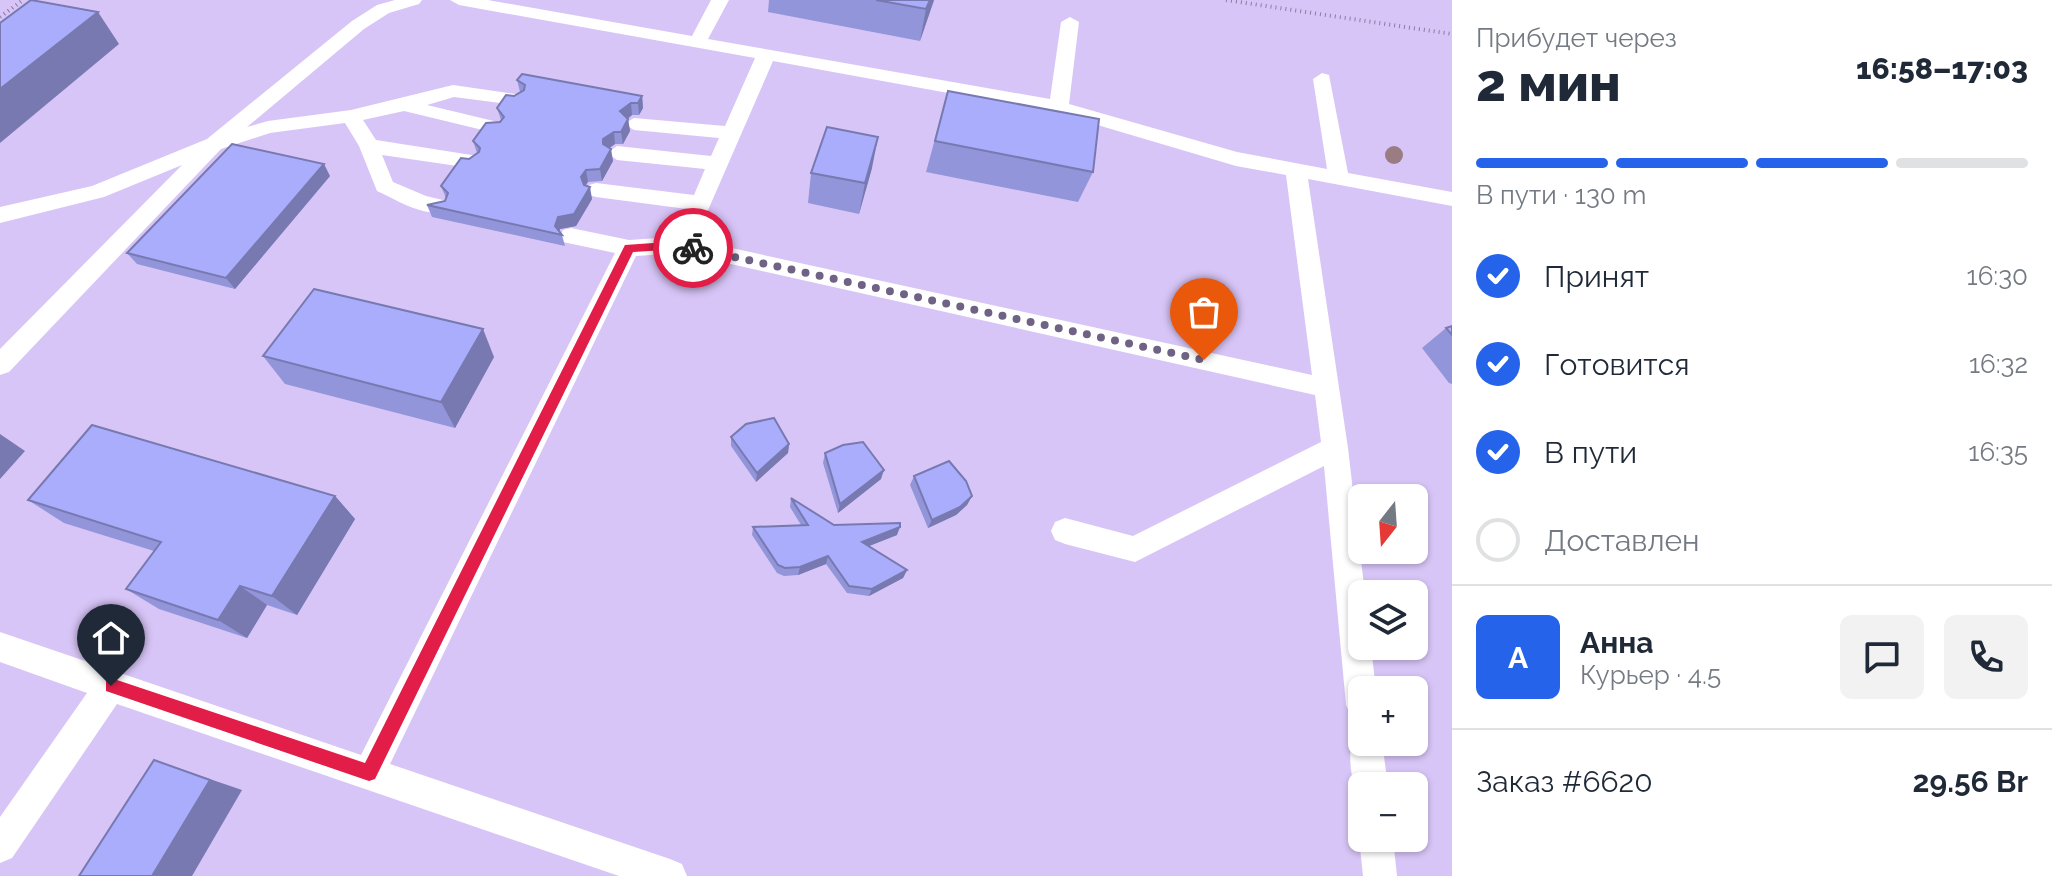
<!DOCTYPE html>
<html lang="ru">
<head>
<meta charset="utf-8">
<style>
  :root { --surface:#fff; --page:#f2f2f3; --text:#1f2937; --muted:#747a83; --line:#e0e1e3; --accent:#2563eb }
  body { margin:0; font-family:Raleway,sans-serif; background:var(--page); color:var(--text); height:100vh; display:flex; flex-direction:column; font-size:30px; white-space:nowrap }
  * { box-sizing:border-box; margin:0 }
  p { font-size:26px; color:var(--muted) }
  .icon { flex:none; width:44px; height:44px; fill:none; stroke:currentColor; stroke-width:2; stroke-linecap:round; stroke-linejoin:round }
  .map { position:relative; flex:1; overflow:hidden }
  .drawer { display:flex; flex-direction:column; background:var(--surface); width:600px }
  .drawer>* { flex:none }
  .needle { width:52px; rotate:197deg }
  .fabs { position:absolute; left:1348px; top:484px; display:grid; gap:16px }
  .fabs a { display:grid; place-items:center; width:80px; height:80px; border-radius:12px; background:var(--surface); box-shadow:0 2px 6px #0004; font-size:40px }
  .pin { position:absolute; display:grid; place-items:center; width:68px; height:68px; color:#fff; margin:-82px -34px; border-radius:50% 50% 50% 0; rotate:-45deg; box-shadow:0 0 8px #0007 }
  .pin .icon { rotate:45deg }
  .courier { position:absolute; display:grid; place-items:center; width:80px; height:80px; margin:-40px; border:6px solid #e11d48; border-radius:50%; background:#fff; color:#222; box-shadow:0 2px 10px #0007 }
  .headline em { font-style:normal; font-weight:800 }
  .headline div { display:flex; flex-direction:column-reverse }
  .headline { display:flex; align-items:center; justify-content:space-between; height:136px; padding:0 24px }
  h1 { font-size:52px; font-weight:800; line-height:60px }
  .bar { display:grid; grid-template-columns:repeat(4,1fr); gap:12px 8px; align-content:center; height:96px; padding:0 24px }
  .bar i { height:10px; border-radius:6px; background:var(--line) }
  .bar .on { background:var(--accent) }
  .bar p { grid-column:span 4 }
  .line { display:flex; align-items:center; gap:20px; padding:0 24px; border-top:2px solid var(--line) }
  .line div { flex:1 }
  .round { display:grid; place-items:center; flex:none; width:84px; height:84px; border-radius:12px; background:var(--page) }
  ol { padding:0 24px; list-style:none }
  li { display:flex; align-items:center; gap:24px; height:88px }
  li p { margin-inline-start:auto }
  li .icon { padding:8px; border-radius:50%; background:var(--accent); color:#fff; stroke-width:4 }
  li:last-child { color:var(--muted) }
  li i { width:44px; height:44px; border:4px solid var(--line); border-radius:50% }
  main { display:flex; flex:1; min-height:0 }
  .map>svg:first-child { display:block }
</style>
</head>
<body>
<main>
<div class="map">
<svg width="1452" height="876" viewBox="0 0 1452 876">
  <rect width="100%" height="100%" fill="#d8c5f7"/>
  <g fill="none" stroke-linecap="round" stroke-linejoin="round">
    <g stroke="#8b7ca2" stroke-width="4" stroke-dasharray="1 4" stroke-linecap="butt">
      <path d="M1226,0L1452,34"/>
      <path d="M0,17L23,0"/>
    </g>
    <g fill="#fff" fill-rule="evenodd">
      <path d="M395,0H422L419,4L389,13L364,29L247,127L268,121L351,110L453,85L522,95L525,99L515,105L454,97L427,105L502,123L505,127L502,131L495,133L404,111L363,120L376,140L478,156L481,161L471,168L382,155L393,182L426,196L447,201L450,206L447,211C424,218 397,200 377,191L359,146L345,123L270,133L221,149L9,372L0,375V349L182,165L104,197L0,223V207L92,186L207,139L352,21L377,5Z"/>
      <path d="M450,0H488L692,36L711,0H729L708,39L1050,99L1061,22L1070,17L1079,22L1069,104L1237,152L1327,169L1313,79L1322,73L1329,75L1348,173L1452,192V206L1308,179L1348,448L1365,594H1362V646H1371L1376,690H1362V721L1351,716L1346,705L1324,466L1135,562L1065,544L1055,540L1051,531L1055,522L1065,518L1133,536L1321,442L1315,395L682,253L636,256L390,764L670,859L682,864L687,876H619L117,704L12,858L0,863V817L87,693L0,662V632L361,755L615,253L563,242L560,236L563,230L571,228L629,240L674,237L687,209L596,197L589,195L586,190L589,185L596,183L694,195L705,169L617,160L607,153L617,146L711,156L719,138L634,130L624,124L634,118L725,126L755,58L459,5ZM773,61L1057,113L1236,166L1286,175L1312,375L695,240Z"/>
      <path d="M1362,728V742H1382L1388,786H1362V799C1349,785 1347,748 1355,731Z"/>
      <path d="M1362,831V838H1393L1397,876H1363L1359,838Z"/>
    </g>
  </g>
  <circle fill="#997d82" cx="1394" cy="155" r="9"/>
  <g fill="#9295d9">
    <path d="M769,0H934L920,41L768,12Z"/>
    <path d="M517,80L642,96L643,108L639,115H632L628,119L630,131L623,144H615L609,148L613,161L602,181L588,182L586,185L592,199L576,226L560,229L559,232L562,235L565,246L432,217L427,205L445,201L446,198L441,186L469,159L477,153L473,141L501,120L497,108L520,92Z"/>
    <path d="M948,91L1093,172L1078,202L926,172Z"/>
    <path d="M872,168L859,214L808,203L811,173Z"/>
    <path d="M330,176L235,289L137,264L127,253Z"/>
    <path d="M1452,326V384L1449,383L1422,348L1446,328Z"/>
    <path d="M263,356L494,357L455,428L285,384Z"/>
    <path d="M731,437L789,444L788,453L756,482L731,446Z"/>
    <path d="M825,453L881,479L838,513L823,463Z"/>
    <path d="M914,476L972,496L967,505L956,515L928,528L910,485Z"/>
    <path d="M335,496L355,519L297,615L267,605L247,638L159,609L126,589L154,551L64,523L28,500Z"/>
    <path d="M791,498L834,525L897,535L869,546L907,570L903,578L869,596L847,593L826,564L798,575L784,576L777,573L752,535L753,527L801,525L790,507Z"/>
  </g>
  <g fill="#7779b0">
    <path d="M930,0H934L920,41L926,9Z"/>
    <path d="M98,12L119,44L0,143V89Z"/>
    <path d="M642,96L643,108L639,115L638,103Z"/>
    <path d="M631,103L632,115L621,123L620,111Z"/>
    <path d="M628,119L630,131L623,144L621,132Z"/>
    <path d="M614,132L615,144L605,151V155L603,139Z"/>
    <path d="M878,137L872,168L859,214L865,183Z"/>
    <path d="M611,149L613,161L602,181L600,169Z"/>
    <path d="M324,164L330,176L235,289L226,278Z"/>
    <path d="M586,170L588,182L583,188L581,177Z"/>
    <path d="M590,187L592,199L576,226L560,229L558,234L555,226L558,217Z"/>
    <path d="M483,329L494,357L455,428L441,402Z"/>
    <path d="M0,434L25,451L0,479Z"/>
    <path d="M789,444L788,453L756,482L757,473Z"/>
    <path d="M884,470L881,479L838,513L840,504Z"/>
    <path d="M335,496L355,519L297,615L272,596Z"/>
    <path d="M972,496L967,505L956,515L928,528L932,520Z"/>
    <path d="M900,527L897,535L859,550L862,542Z"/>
    <path d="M828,556L826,564L798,575L800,567Z"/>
    <path d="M907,570L903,578L869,596L872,589Z"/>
    <path d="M240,586L267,605L247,638L218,620Z"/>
    <path d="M154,760L242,790L192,876H152Z"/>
  </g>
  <g fill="#aaadfc" stroke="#7779b0" stroke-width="2">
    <path d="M31,0L98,12L0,89V23Z"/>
    <path d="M876,0H930L926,9Z"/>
    <path d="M522,74L642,96L638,103H631L620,111L628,119L621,132H614L603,139V144L611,149L600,169L586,170L581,177L584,185L590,187L574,214L558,217L555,226L562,235L427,205L445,201L448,193L441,186L461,158L469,159L479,152L480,148L473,141L486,123L500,122L504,117L497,108L506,95L514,96L524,90L525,85L517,80Z"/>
    <path d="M948,91L1099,119L1093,172L935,141Z"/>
    <path d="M827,127L878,137L865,183L811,173Z"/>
    <path d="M232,144L324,164L226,278L127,253Z"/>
    <path d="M314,289L483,329L441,402L263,356Z"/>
    <path d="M1452,326V335L1446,328Z"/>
    <path d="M774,418L789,444L757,473L731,437L746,424Z"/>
    <path d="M92,425L335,496L272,596L240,586L218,620L126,589L161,542L28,500Z"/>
    <path d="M863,442L884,470L840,504L825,453L843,445Z"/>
    <path d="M949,461L966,481L972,496L960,507L932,520L914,476Z"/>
    <path d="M791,498L834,525L900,523V527L862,542L907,570L872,589L849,586L828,556L800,567L785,568L778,565L753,527L808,525Z"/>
    <path d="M154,760L210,780L152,876H79Z"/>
  </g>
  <path fill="#e11d48" d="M682,241L699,248L693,252L682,249L633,252L375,779L369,781L106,691V680L111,678L365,763L625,245Z"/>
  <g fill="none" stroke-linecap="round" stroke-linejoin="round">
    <path stroke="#6f6284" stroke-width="8" stroke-dasharray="0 14.4" d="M693,248L1204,360"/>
  </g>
</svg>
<div class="fabs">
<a><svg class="needle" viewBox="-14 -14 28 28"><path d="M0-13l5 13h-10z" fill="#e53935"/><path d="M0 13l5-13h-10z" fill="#747a83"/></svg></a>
<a><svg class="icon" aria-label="layers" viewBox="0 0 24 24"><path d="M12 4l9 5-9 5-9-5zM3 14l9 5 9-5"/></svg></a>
<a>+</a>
<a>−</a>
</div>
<div class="pin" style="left:1204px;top:360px;background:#ea580c"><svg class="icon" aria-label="bag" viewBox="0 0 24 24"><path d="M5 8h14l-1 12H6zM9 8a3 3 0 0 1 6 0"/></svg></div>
<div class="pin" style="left:111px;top:686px;background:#1f2937"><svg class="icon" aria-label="home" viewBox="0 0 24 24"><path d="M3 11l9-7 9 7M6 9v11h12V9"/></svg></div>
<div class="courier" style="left:693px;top:248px"><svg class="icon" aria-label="bike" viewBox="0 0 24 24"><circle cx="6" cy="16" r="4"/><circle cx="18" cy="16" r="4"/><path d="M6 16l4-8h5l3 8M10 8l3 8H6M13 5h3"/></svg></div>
</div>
<section class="drawer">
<div class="headline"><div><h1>2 мин</h1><p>Прибудет через</p></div><em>16:58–17:03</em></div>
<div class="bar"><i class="on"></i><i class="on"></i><i class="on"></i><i></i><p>В пути · 130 m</p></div>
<ol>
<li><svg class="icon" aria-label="check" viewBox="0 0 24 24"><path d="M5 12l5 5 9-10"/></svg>Принят<p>16:30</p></li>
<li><svg class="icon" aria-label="check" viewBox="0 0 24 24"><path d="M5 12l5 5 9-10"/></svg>Готовится<p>16:32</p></li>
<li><svg class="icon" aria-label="check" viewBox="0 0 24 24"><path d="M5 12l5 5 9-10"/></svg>В пути<p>16:35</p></li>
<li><i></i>Доставлен</li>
</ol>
<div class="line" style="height:144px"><b class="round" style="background:var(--accent);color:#fff">А</b><div><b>Анна</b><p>Курьер · 4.5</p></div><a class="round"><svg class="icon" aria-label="chat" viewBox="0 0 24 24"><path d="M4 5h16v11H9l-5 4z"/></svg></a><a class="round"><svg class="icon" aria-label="phone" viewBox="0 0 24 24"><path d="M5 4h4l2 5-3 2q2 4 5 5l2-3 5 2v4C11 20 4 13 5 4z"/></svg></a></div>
<div class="line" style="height:104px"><div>Заказ #6620</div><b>29.56 Br</b></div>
</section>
</main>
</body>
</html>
